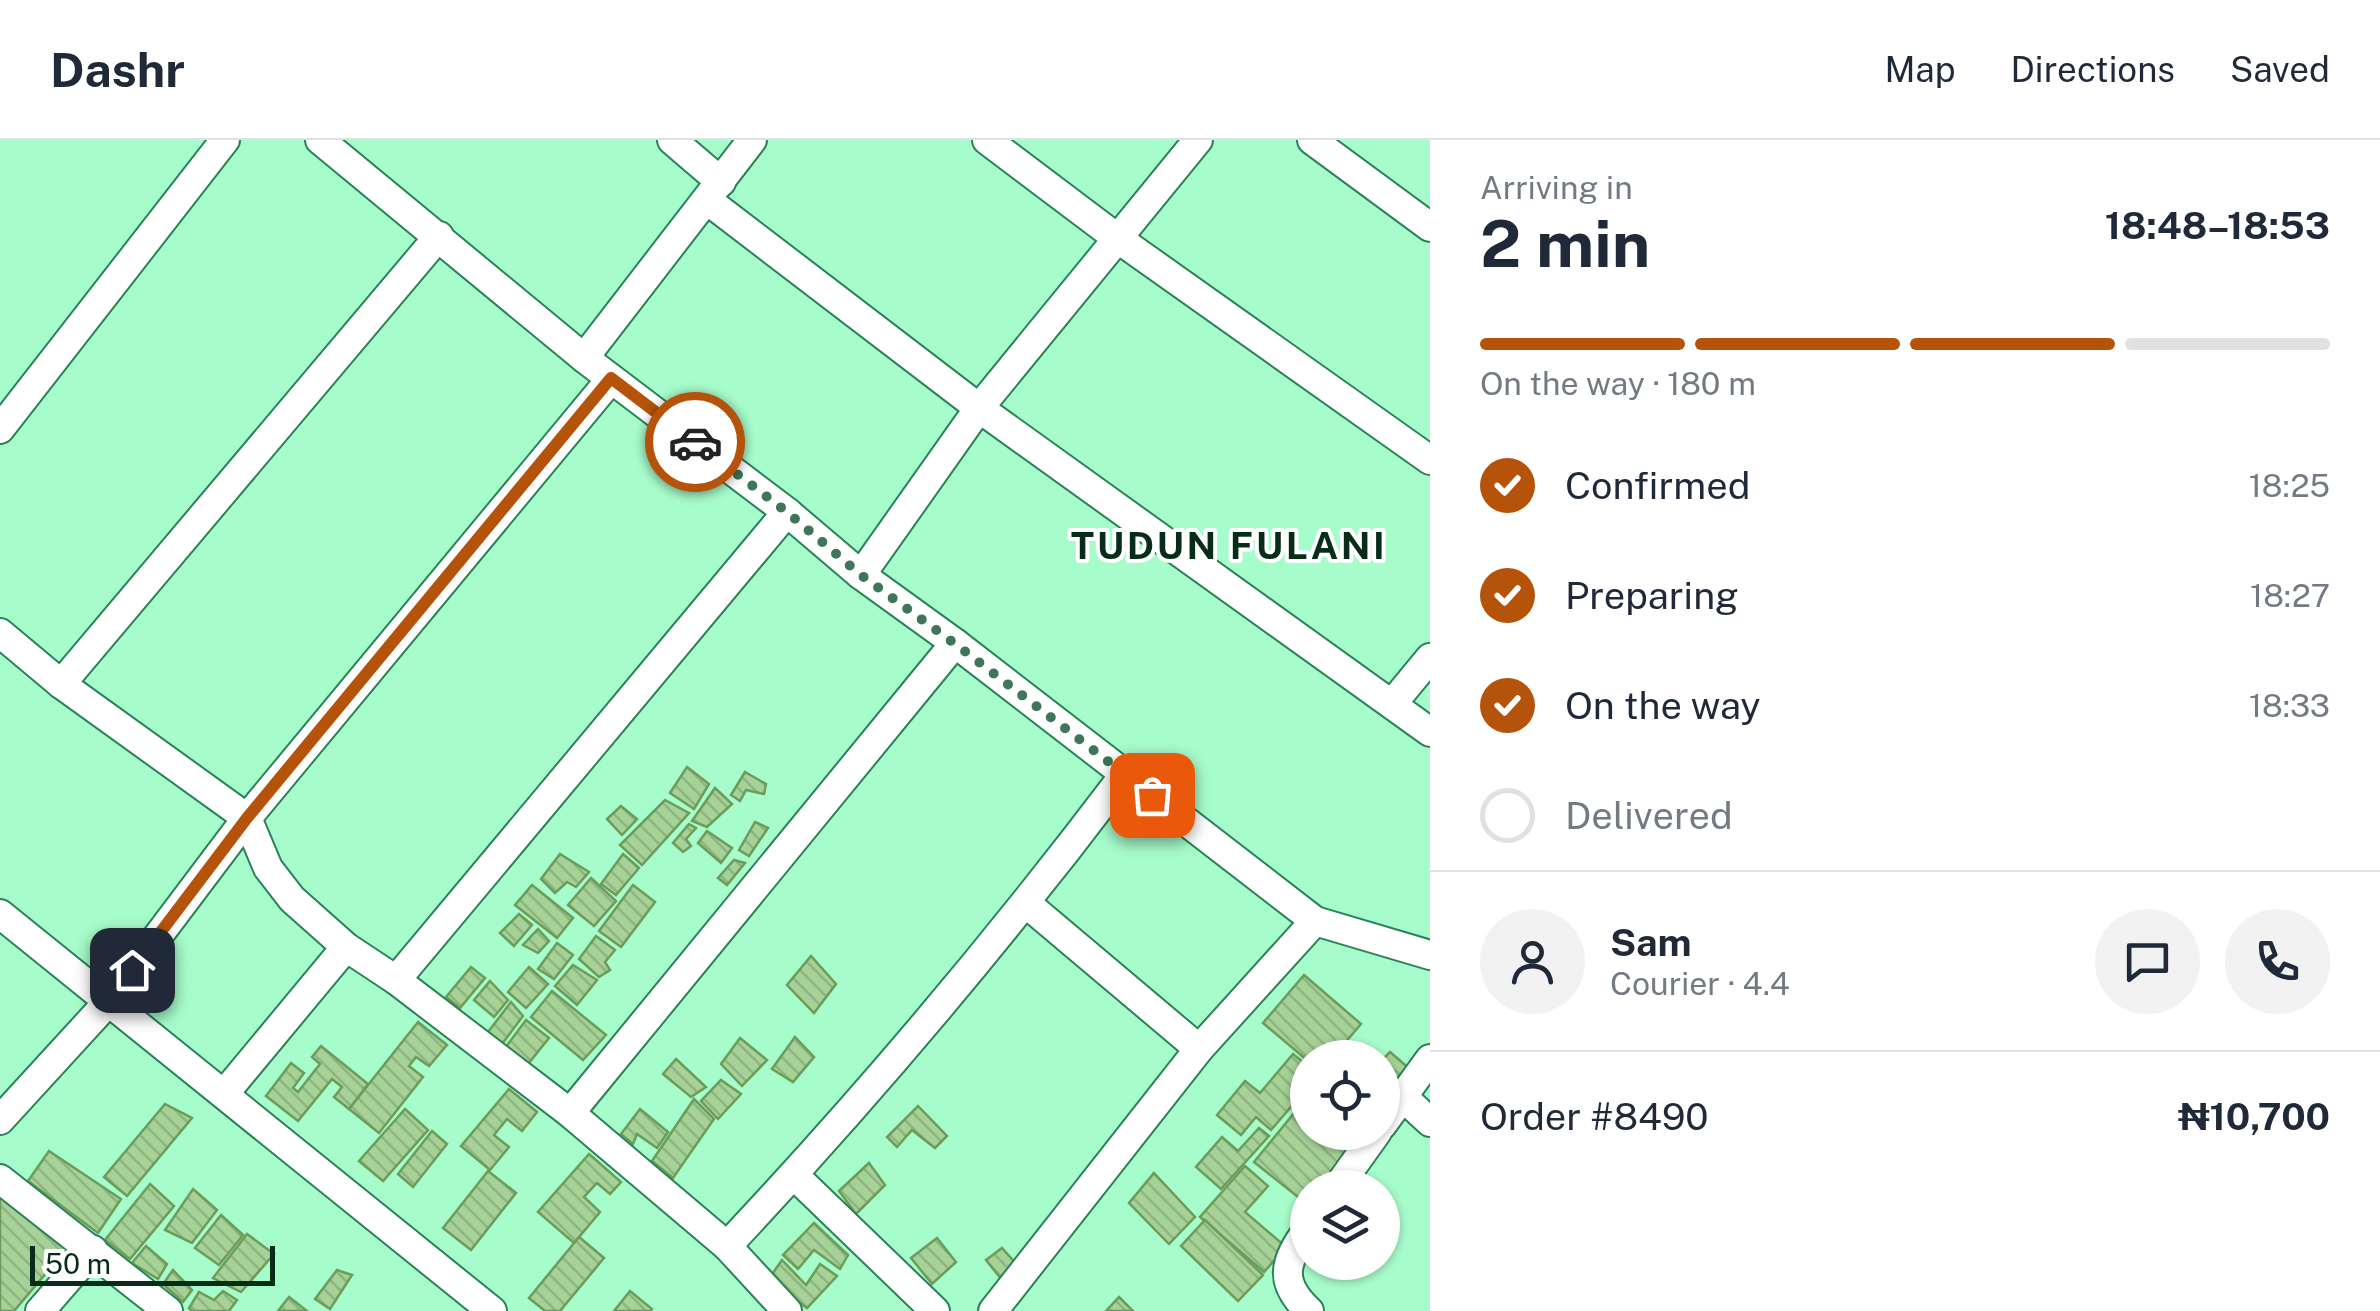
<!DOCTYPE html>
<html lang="en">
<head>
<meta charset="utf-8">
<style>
  :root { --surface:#fff; --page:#f2f2f3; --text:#1f2937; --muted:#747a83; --line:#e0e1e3; --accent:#b45309 }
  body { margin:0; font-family:"Public Sans",sans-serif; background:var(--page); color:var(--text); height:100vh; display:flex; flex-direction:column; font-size:38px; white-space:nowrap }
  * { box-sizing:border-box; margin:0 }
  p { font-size:32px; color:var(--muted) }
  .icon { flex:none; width:55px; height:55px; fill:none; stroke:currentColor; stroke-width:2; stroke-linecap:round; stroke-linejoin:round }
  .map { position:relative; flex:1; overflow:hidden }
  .panel { display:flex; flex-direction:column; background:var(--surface); width:950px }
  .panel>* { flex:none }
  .tools { position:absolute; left:1290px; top:900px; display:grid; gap:20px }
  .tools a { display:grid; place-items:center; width:110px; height:110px; border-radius:50%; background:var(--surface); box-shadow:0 2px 8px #0004; font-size:50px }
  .scale { position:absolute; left:30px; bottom:25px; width:245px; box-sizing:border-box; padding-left:10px; border:5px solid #072d1a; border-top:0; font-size:28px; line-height:35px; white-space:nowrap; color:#072d1a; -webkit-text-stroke:8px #fff; paint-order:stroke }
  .pin { position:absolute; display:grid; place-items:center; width:85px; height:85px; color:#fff; margin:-42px; border-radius:20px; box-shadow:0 5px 15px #0006 }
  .courier { position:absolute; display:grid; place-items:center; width:100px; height:100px; margin:-50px; border:8px solid #b45309; border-radius:50%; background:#fff; color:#222; box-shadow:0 2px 12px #0007 }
  .summary em { font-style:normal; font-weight:700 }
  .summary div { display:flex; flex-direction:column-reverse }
  .summary { display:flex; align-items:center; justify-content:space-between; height:170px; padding:0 50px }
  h1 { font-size:65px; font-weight:700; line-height:75px }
  .bar { display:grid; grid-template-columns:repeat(4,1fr); gap:15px 10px; align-content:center; height:120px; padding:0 50px }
  .bar i { height:12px; border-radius:8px; background:var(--line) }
  .bar .selected { background:var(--accent) }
  .bar p { grid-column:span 4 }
  .line { display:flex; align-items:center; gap:25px; padding:0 50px; border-top:2px solid var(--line) }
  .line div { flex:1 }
  .round { display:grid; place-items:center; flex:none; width:105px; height:105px; border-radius:52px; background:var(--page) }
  ol { padding:0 50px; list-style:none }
  li { display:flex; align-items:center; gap:30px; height:110px }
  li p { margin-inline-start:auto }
  li .icon { padding:10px; border-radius:50%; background:var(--accent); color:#fff; stroke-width:4 }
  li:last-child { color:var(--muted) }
  li i { width:55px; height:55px; border:5px solid var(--line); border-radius:50% }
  header { display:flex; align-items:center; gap:60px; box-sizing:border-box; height:140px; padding:0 50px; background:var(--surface); border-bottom:2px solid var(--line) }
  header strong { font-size:48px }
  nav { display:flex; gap:55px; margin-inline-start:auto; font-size:35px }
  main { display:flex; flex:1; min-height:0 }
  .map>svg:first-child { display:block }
</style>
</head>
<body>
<header>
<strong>Dashr</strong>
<nav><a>Map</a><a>Directions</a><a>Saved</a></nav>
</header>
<main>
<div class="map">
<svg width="1430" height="1171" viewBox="0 0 1430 1171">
  <defs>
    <pattern id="building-back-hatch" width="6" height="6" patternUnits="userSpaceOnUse" patternTransform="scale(2.5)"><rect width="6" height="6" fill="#a6d297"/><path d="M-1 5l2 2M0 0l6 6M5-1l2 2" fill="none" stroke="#8db582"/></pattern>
  </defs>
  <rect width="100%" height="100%" fill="#a7fccb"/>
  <g fill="url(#building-back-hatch)" stroke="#6c9c5a" stroke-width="2.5">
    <path d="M687,627L709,644L694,669L670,653Z"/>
    <path d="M745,632L766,644L764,654L746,650L740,661L731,655Z"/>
    <path d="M715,648L732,664L707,687L692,681Z"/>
    <path d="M665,660L689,673L642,725L620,705Z"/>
    <path d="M621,666L637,679L622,695L607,679Z"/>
    <path d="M755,682L768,688L749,716L739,710Z"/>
    <path d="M689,684L696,688L686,699L691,706L683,712L673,703Z"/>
    <path d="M707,691L732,708L721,723L698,703Z"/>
    <path d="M560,714L589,732L576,747L567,742L555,753L541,739Z"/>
    <path d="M623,714L639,728L616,755L601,744Z"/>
    <path d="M734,720L745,723L727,745L718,738Z"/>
    <path d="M591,738L616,761L594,786L568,765Z"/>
    <path d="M532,745L573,778L557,798L515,765Z"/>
    <path d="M633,745L655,762L621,807L599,791Z"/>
    <path d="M519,774L532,785L514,806L500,793Z"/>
    <path d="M538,789L549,801L538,813L523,805Z"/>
    <path d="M596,796L615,810L605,822L610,830L599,837L579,819Z"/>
    <path d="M557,803L573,815L554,839L538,829Z"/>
    <path d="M811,816L836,844L814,873L787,845Z"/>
    <path d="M573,825L597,840L577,865L555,846Z"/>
    <path d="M471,827L485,838L460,868L446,857Z"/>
    <path d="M529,827L548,844L526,868L508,852Z"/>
    <path d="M1304,835L1361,884L1332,918H1308V921L1263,883Z"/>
    <path d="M490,841L508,860L494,877L474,860Z"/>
    <path d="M552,851L606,895L583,920L531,877Z"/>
    <path d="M511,862L523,876L502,904L488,892Z"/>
    <path d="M526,880L549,898L528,924L505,908Z"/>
    <path d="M418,882L447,905L429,926L416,917L409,926L423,937L379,993L349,969Z"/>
    <path d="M795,897L814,917L793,942L772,929Z"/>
    <path d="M740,898L767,920L742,946L721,924Z"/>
    <path d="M321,906L368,944L349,969L334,957L342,947L332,939L298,981L266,956L291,923L304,933L293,948L298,952L320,924L312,917Z"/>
    <path d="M1390,912L1411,930L1382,963V920Z"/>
    <path d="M1293,914L1308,926V947L1271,990L1256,977L1241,995L1217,975L1245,941L1260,953Z"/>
    <path d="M676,919L706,947L691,957L663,934Z"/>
    <path d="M721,940L741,954L718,979L701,961Z"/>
    <path d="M509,949L537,972L522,991L507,979L494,995L509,1007L490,1030L461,1006Z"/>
    <path d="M1308,956V992H1367L1322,1048H1308V1065L1254,1022Z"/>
    <path d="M694,959L714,979L673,1038L652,1021Z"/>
    <path d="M165,964L192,978L127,1056L104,1037Z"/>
    <path d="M918,966L947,996L935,1008L912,990L897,1007L887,997Z"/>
    <path d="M405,969L428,990L383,1041L359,1021Z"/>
    <path d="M640,969L668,992L657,1008L637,994L633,1004L621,994Z"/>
    <path d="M1259,988L1269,996L1221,1049L1196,1027L1222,997L1238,1011Z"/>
    <path d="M432,991L447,1004L413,1047L398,1034Z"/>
    <path d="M49,1011L121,1059L98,1093L28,1041Z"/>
    <path d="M589,1014L621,1042L610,1054L597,1043L584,1057L600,1072L574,1103L538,1072Z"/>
    <path d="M869,1023L885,1045L856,1074L839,1051Z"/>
    <path d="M1245,1026L1268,1046L1245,1072L1286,1107L1264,1132L1200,1077Z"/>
    <path d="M488,1031L516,1053L471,1110L443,1088Z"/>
    <path d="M1154,1033L1195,1077L1169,1104L1129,1063Z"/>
    <path d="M150,1044L174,1066L130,1119L105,1100Z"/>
    <path d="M0,1046L70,1105L14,1171H0Z"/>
    <path d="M193,1049L217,1070L192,1103L165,1090Z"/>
    <path d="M221,1075L243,1095L219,1125L195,1108Z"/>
    <path d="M1205,1080L1263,1135L1238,1161L1181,1106Z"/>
    <path d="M814,1083L848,1115L840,1129L814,1110L798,1129L783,1115Z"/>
    <path d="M247,1094L274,1114L241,1152L213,1138Z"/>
    <path d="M579,1097L604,1118L560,1171H545L529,1158Z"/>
    <path d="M937,1098L956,1122L932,1144L911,1118Z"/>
    <path d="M146,1106L167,1124L158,1139L132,1123Z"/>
    <path d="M1002,1108L1019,1127L1002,1140L986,1120Z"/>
    <path d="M782,1120L806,1145L820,1124L837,1136L807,1168L768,1140Z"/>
    <path d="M173,1130L192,1150L183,1162L163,1144Z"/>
    <path d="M337,1130L352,1135L330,1169L315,1159Z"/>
    <path d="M223,1151L237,1160L229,1171H192L189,1168L199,1152L214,1160Z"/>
    <path d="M630,1151L652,1169L651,1171H614Z"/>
    <path d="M289,1157L307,1171H278Z"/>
    <path d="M1119,1157L1133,1171H1106Z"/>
  </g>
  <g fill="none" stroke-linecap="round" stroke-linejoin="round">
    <g stroke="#2a8257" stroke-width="32">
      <g id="street">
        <path d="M320,0L584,218L787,372L861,435L955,503L1315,781L1430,815"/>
        <path d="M672,0L721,42"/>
        <path d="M987,0L1117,98L1430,320"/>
        <path d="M1312,0L1430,87"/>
        <path d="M707,60L979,268L1430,592"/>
        <path d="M584,218L752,0"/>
        <path d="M0,289L225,0"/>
        <path d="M861,435L979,268L1198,0"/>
        <path d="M0,493L61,544L247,678L268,728L292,759L346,807L396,840L570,973L727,1106L787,1171"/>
        <path d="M61,544L439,96"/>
        <path d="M1392,564L1430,518"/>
        <path d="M1027,764L1199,909"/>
        <path d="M0,774L492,1171"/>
        <path d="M396,840L787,372"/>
        <path d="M224,954L346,807"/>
        <path d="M1403,957L1430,982"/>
        <path d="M570,973L955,503"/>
        <path d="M0,980L109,861L247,678L611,239"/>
        <path d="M1382,985L1430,919"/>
        <path d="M794,1035L935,1171"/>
        <path d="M0,1039L168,1171"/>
        <path d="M1337,1048L1377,992"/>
        <path d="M1308,1089C1284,1122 1278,1142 1309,1171"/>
        <path d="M727,1106C868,956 1001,798 1125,634"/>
        <path d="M40,1171L93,1110"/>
        <path d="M993,1171L1199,909L1315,781"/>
      </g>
    </g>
    <use href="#street" stroke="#fff" stroke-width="28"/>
  </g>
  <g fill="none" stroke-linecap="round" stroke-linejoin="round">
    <path stroke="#3f7558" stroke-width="10" stroke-dasharray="0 18" d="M695,302L787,372L861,435L954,503L1152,655"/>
    <path stroke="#b45309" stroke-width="12" d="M132,830L247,678L611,238L695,302"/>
  </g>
  <g text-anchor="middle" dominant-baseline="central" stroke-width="8" stroke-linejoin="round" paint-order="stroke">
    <g font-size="38" font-weight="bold" letter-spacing="2.5" fill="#072d1a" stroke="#fff">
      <text x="1229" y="405">TUDUN FULANI</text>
    </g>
  </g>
</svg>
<div class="tools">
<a><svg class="icon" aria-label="locate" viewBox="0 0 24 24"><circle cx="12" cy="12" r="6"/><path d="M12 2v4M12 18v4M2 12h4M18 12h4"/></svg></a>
<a><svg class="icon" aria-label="layers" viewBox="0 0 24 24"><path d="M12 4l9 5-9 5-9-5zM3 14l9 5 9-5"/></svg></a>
</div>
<div class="scale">50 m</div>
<div class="pin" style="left:1152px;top:655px;background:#ea580c"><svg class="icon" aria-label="bag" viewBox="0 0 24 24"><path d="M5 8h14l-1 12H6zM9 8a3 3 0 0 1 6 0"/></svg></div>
<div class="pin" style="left:132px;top:830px;background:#1f2937"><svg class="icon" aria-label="home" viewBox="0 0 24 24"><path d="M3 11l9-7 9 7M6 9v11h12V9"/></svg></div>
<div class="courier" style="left:695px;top:302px"><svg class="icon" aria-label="car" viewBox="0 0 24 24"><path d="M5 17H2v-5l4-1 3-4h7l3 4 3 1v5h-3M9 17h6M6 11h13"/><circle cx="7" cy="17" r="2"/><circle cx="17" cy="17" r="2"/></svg></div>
</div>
<section class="panel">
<div class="summary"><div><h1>2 min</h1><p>Arriving in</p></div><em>18:48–18:53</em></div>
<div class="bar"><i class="selected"></i><i class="selected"></i><i class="selected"></i><i></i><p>On the way · 180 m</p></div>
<ol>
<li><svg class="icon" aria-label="check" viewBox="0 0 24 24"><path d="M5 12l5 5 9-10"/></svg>Confirmed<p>18:25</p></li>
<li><svg class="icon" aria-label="check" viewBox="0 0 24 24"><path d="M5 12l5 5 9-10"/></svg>Preparing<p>18:27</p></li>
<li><svg class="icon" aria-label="check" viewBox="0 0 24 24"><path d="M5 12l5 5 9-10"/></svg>On the way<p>18:33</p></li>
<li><i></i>Delivered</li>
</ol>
<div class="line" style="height:180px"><a class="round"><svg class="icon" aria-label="person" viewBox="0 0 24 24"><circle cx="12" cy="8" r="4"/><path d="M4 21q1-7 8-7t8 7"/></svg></a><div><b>Sam</b><p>Courier · 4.4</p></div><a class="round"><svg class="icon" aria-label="chat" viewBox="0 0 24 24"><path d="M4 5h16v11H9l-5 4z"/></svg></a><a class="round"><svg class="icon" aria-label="phone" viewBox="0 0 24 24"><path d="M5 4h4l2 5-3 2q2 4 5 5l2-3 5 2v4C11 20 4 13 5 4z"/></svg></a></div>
<div class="line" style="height:130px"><div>Order #8490</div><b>₦10,700</b></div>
</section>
</main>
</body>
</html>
